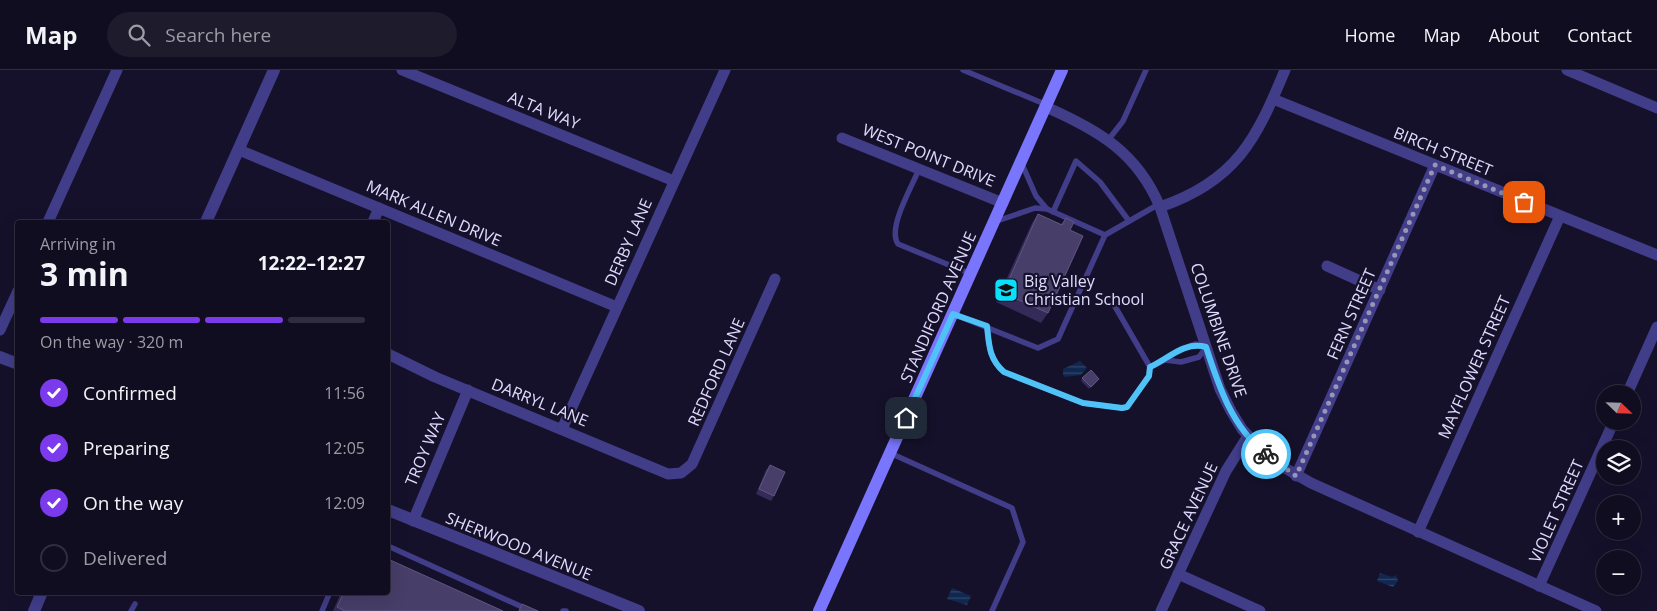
<!DOCTYPE html>
<html lang="en">
<head>
<meta charset="utf-8">
<style>
  :root { --surface:#100d20; --page:#1e1b2d; --text:#f1f3f6; --muted:#9c9ca5; --line:#302d3e; --accent:#7c3aed }
  body { margin:0; font-family:"Open Sans",sans-serif; background:var(--page); color:var(--text); height:100vh; display:flex; flex-direction:column; font-size:19px; white-space:nowrap }
  * { box-sizing:border-box; margin:0 }
  p { font-size:16px; color:var(--muted) }
  .icon { flex:none; width:28px; height:28px; fill:none; stroke:currentColor; stroke-width:2; stroke-linecap:round; stroke-linejoin:round }
  .map { position:relative; flex:1; overflow:hidden }
  .details { position:absolute; left:15px; top:150px; width:375px; height:375px; display:flex; flex-direction:column; background:var(--surface); border-radius:5px; box-shadow:0 5px 20px #0002,0 0 0 1px var(--line) }
  .details>* { flex:none }
  .needle { width:32px; rotate:113deg }
  .tools { position:absolute; left:1596px; top:315px; display:grid; gap:10px }
  .tools a { display:grid; place-items:center; width:45px; height:45px; border-radius:50%; background:var(--surface); box-shadow:0 5px 20px #0002,0 0 0 1px var(--line); font-size:25px }
  .pin { position:absolute; display:grid; place-items:center; width:42px; height:42px; color:#fff; margin:-21px; border-radius:10px; box-shadow:0 2px 8px #0006 }
  .courier { position:absolute; display:grid; place-items:center; width:50px; height:50px; margin:-25px; border:4px solid #4fc3f7; border-radius:50%; background:#fff; color:#222; box-shadow:0 1px 6px #0007 }
  .headline em { font-style:normal; font-weight:700 }
  .headline div { display:flex; flex-direction:column-reverse }
  .headline { display:flex; align-items:center; justify-content:space-between; height:85px; padding:0 25px }
  h1 { font-size:32px; font-weight:700; line-height:38px }
  .bar { display:grid; grid-template-columns:repeat(4,1fr); gap:8px 5px; align-content:center; height:60px; padding:0 25px }
  .bar i { height:6px; border-radius:4px; background:var(--line) }
  .bar .on { background:var(--accent) }
  .bar p { grid-column:span 4 }
  ol { padding:0 25px; list-style:none }
  li { display:flex; align-items:center; gap:15px; height:55px }
  li p { margin-inline-start:auto }
  li .icon { padding:5px; border-radius:50%; background:var(--accent); color:#fff; stroke-width:4 }
  li:last-child { color:var(--muted) }
  li i { width:28px; height:28px; border:2px solid var(--line); border-radius:50% }
  header { display:flex; align-items:center; gap:30px; box-sizing:border-box; height:70px; padding:0 25px; background:var(--surface); border-bottom:1px solid var(--line) }
  header strong { font-size:24px }
  nav { display:flex; gap:28px; margin-inline-start:auto; font-size:18px }
  .search { width:350px; height:45px; background:var(--page); display:flex; align-items:center; gap:12px; box-sizing:border-box; padding:0 18px; border-radius:28px; color:var(--muted); font-size:19px }
  .map>svg:first-child { display:block }
</style>
</head>
<body>
<header>
<strong>Map</strong>
<div class="search"><svg class="icon" aria-label="search" viewBox="0 0 24 24"><circle cx="10" cy="10" r="6"/><path d="M15 15l6 6"/></svg>Search here</div>
<nav><a>Home</a><a>Map</a><a>About</a><a>Contact</a></nav>
</header>
<div class="map">
<svg width="1657" height="541" viewBox="0 0 1657 541">
  <defs>
    <pattern id="water-rules" width="6" height="5" patternUnits="userSpaceOnUse" patternTransform="scale(1.25)"><rect width="6" height="5" fill="#102750"/><path d="M0 2.5h6" fill="none" stroke="#32466a"/></pattern>
  </defs>
  <rect width="100%" height="100%" fill="#16112b"/>
  <g fill="url(#water-rules)">
    <path d="M1080,291L1087,298L1081,305L1065,307L1063,305V299Z"/>
    <path d="M1380,503L1392,507L1396,505L1398,511L1393,517L1377,511Z"/>
    <path d="M952,518L971,526L967,535L947,529Z"/>
  </g>
  <g fill="none" stroke-linecap="round" stroke-linejoin="round">
    <g stroke="#413d89" stroke-width="5.5">
      <path d="M963,0L1047,35"/>
      <path d="M1109,69L1123,51L1146,0"/>
      <path d="M1022,94L1036,126L1047,139"/>
      <path d="M919,99C912,117 887,158 898,174L971,204"/>
      <path d="M1053,142L1076,91L1100,112L1129,151"/>
      <path d="M997,151L1035,138L1047,139L1105,165"/>
      <path d="M953,244L1038,278L1058,269L1105,165L1159,134"/>
      <path d="M987,256C989,275 989,289 1004,302L1083,333L1122,338L1127,337L1149,306L1150,297L1113,233"/>
      <path d="M1195,274L1206,277L1199,287L1181,292L1165,290L1177,281Z"/>
      <path d="M1150,297L1165,290"/>
      <path d="M890,383L1012,438L1023,472L992,541"/>
      <path d="M388,476L531,541"/>
      <path d="M131,541L135,534"/>
      <path d="M322,541L330,522"/>
      <path d="M563,541H566"/>
    </g>
    <g stroke="#413d89" stroke-width="11">
      <path d="M402,0L674,111"/>
      <path d="M1567,0L1657,38"/>
      <path d="M1273,29L1657,185"/>
      <path d="M1046,37C1098,60 1137,82 1160,137L1220,319L1231,341L1242,359L1262,381L1278,394L1311,413L1596,541"/>
      <path d="M842,68L1003,133"/>
      <path d="M239,80L617,237"/>
      <path d="M1160,137C1236,111 1256,70 1285,0"/>
      <path d="M48,152L117,0"/>
      <path d="M373,152L379,138"/>
      <path d="M1327,196L1380,220"/>
      <path d="M0,260L18,221"/>
      <path d="M388,284L435,307L668,404L681,403L692,394L775,209"/>
      <path d="M1627,324L1657,257"/>
      <path d="M562,359L725,0"/>
      <path d="M1296,406L1435,95"/>
      <path d="M413,451L468,320"/>
      <path d="M1418,462L1560,146"/>
      <path d="M1178,504L1260,541"/>
      <path d="M1539,516L1614,351"/>
      <path d="M1161,541L1226,401L1248,366"/>
    </g>
    <g stroke="#413d89" stroke-width="12">
      <path d="M206,152L274,0"/>
      <path d="M0,287L18,294"/>
      <path d="M388,440L639,541"/>
      <path d="M34,541L42,522"/>
    </g>
    <path stroke="#7a75fd" stroke-width="12" d="M819,541L1062,0"/>
  </g>
  <g fill="#352b58">
    <path d="M1038,144L1061,154L1066,148L1070,160L1048,243L1041,253L996,232L1032,153Z"/>
    <path d="M1082,308L1099,309L1089,319L1081,311Z"/>
    <path d="M770,395L774,426L771,431L756,424L766,400Z"/>
    <path d="M341,522H388L503,541H333Z"/>
  </g>
  <g fill="#473e69" stroke="#5f5781">
    <path d="M1038,144L1062,155L1066,148L1074,152L1070,160L1083,166L1048,243L1003,223Z"/>
    <path d="M1091,300L1099,309L1091,317L1082,308Z"/>
    <path d="M770,395L785,402L774,426L759,419Z"/>
    <path d="M388,474L391,476L388,483Z"/>
    <path d="M388,489L503,541H345L337,537L344,522H388Z"/>
    <path d="M522,534L538,541H519Z"/>
  </g>
  <g fill="none" stroke-linecap="round" stroke-linejoin="round">
    <path stroke="#9995b4" stroke-width="5" stroke-dasharray="0 9" d="M1266,384L1296,406L1435,95L1524,132"/>
    <path stroke="#4fc3f7" stroke-width="6" d="M906,348L953,244L987,256C989,275 989,289 1004,302L1083,333L1122,338L1127,337L1149,306L1150,297C1169,288 1185,271 1206,277C1219,317 1232,357 1266,384"/>
  </g>
  <defs>
    <g id="school-square" transform="scale(1.25)"><rect x="-9" y="-9" width="18" height="18" rx="4" fill="#0be0fb" stroke="#16112b"/><path d="M0-5L7-2L0 1L-7-2ZM-4 1L0 2.5L4 1V4Q0 6-4 4Z" fill="#111"/></g>
  </defs>
  <g fill-rule="evenodd">
    <use href="#school-square" x="1006" y="220"/>
  </g>
  <g text-anchor="middle" dominant-baseline="central" stroke-width="4.5" stroke-linejoin="round" paint-order="stroke">
    <g font-size="16" fill="#e0dcfe" stroke="#16112b">
      <text transform="translate(544 40) rotate(22)">ALTA WAY</text>
      <text transform="translate(1443 81) rotate(22)">BIRCH STREET</text>
      <text transform="translate(929 85) rotate(22)">WEST POINT DRIVE</text>
      <text transform="translate(434 143) rotate(23)">MARK ALLEN DRIVE</text>
      <text transform="translate(628 172) rotate(-66)">DERBY LANE</text>
      <text transform="translate(938 237) rotate(-66)">STANDIFORD AVENUE</text>
      <text transform="translate(1351 244) rotate(-66)">FERN STREET</text>
      <text transform="translate(1219 260) rotate(71)">COLUMBINE DRIVE</text>
      <text transform="translate(1474 297) rotate(-66)">MAYFLOWER STREET</text>
      <text transform="translate(716 302) rotate(-66)">REDFORD LANE</text>
      <text transform="translate(540 332) rotate(22)">DARRYL LANE</text>
      <text transform="translate(425 379) rotate(-67)">TROY WAY</text>
      <text transform="translate(1556 441) rotate(-66)">VIOLET STREET</text>
      <text transform="translate(1188 446) rotate(-65)">GRACE AVENUE</text>
      <text transform="translate(519 476) rotate(22)">SHERWOOD AVENUE</text>
    </g>
    <g font-size="16" fill="#e0dcfe" stroke="#16112b" text-anchor="start">
      <text x="1024" y="211">Big Valley<tspan x="1024" dy="18">Christian School</tspan></text>
    </g>
  </g>
</svg>
<div class="tools">
<a><svg class="needle" viewBox="-14 -14 28 28"><path d="M0-13l5 13h-10z" fill="#e53935"/><path d="M0 13l5-13h-10z" fill="#9c9ca5"/></svg></a>
<a><svg class="icon" aria-label="layers" viewBox="0 0 24 24"><path d="M12 4l9 5-9 5-9-5zM3 14l9 5 9-5"/></svg></a>
<a>+</a>
<a>−</a>
</div>
<div class="pin" style="left:1524px;top:132px;background:#ea580c"><svg class="icon" aria-label="bag" viewBox="0 0 24 24"><path d="M5 8h14l-1 12H6zM9 8a3 3 0 0 1 6 0"/></svg></div>
<div class="pin" style="left:906px;top:348px;background:#1f2937"><svg class="icon" aria-label="home" viewBox="0 0 24 24"><path d="M3 11l9-7 9 7M6 9v11h12V9"/></svg></div>
<div class="courier" style="left:1266px;top:384px"><svg class="icon" aria-label="bike" viewBox="0 0 24 24"><circle cx="6" cy="16" r="4"/><circle cx="18" cy="16" r="4"/><path d="M6 16l4-8h5l3 8M10 8l3 8H6M13 5h3"/></svg></div>
<section class="details">
<div class="headline"><div><h1>3 min</h1><p>Arriving in</p></div><em>12:22–12:27</em></div>
<div class="bar"><i class="on"></i><i class="on"></i><i class="on"></i><i></i><p>On the way · 320 m</p></div>
<ol>
<li><svg class="icon" aria-label="check" viewBox="0 0 24 24"><path d="M5 12l5 5 9-10"/></svg>Confirmed<p>11:56</p></li>
<li><svg class="icon" aria-label="check" viewBox="0 0 24 24"><path d="M5 12l5 5 9-10"/></svg>Preparing<p>12:05</p></li>
<li><svg class="icon" aria-label="check" viewBox="0 0 24 24"><path d="M5 12l5 5 9-10"/></svg>On the way<p>12:09</p></li>
<li><i></i>Delivered</li>
</ol>
</section>
</div>
</body>
</html>
